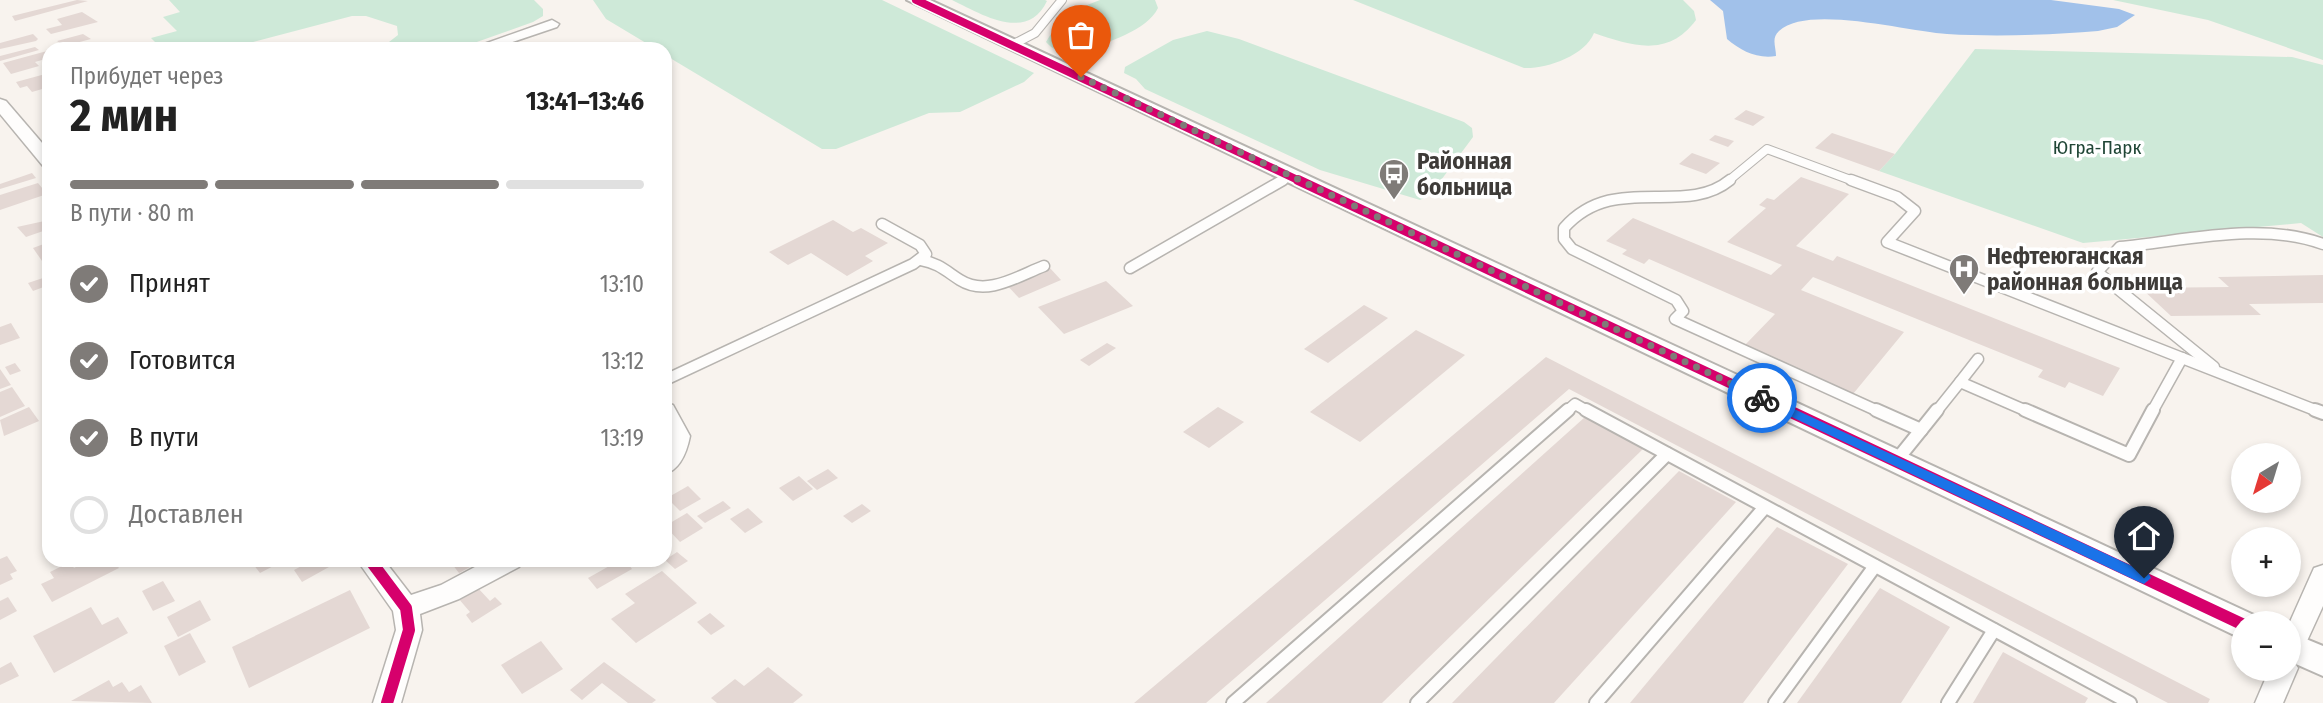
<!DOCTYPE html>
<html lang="ru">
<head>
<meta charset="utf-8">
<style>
  :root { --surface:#fff; --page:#f2f2f2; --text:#222; --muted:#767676; --line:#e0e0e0; --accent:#7f7b78 }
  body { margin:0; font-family:"Fira Sans Condensed",sans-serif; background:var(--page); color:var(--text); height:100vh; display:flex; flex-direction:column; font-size:26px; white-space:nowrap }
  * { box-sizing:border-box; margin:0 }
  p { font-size:23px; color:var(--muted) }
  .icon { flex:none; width:38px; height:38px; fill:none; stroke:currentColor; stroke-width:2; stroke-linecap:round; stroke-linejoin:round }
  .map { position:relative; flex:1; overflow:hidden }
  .side { position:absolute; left:42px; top:42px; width:630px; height:525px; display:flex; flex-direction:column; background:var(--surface); border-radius:21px; box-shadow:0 4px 10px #0003 }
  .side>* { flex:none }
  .needle { width:46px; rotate:218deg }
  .controls { position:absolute; left:2231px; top:443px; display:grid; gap:14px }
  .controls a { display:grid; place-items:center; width:70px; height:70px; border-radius:50%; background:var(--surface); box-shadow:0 4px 10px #0003; font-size:35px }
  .pin { position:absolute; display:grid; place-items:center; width:60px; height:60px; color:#fff; margin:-72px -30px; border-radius:50% 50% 50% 0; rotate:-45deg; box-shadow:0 0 7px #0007 }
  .pin .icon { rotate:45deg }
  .courier { position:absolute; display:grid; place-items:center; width:70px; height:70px; margin:-35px; border:5px solid #1a73e8; border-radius:50%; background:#fff; color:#222; box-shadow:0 2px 9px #0007 }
  .head em { font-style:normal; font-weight:700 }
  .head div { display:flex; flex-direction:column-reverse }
  .head { display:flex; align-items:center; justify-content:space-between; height:119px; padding:0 28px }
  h1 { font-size:46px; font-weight:700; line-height:52px }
  .bar { display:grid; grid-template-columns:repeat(4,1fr); gap:10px 7px; align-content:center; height:84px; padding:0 28px }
  .bar i { height:9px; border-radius:5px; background:var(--line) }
  .bar .on { background:var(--accent) }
  .bar p { grid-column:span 4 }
  ol { padding:0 28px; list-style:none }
  li { display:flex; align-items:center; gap:21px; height:77px }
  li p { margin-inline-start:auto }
  li .icon { padding:7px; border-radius:50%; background:var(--accent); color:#fff; stroke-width:4 }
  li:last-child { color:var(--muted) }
  li i { width:38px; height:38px; border:4px solid var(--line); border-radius:50% }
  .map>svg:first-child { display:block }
</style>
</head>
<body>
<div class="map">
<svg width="2323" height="703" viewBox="0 0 2323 703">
  <rect width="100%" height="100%" fill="#f8f3ee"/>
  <g fill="#cee9d8">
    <path d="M169,0H534L543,9V16L533,22L457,49H380L398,35L397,26L366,16H352L226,49H162L151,38L177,31L163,17L180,12Z"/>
    <path d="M593,0H882L1034,73L1024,82L960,112L929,113L836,149H822L665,55V49H656L606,19Z"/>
    <path d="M952,0H1045L1047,1C1027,43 981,14 952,0Z"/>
    <path d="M1100,0H1155L1158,8C1147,31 1106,42 1083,52C1070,55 1055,53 1046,42C1060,19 1075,9 1100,0Z"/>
    <path d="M1353,0H1683L1694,11L1696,20C1668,58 1632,46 1594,33C1585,56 1546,69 1524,68Z"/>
    <path d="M2113,0H2323V60L2208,20Z"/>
    <path d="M1207,31L1239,39L1464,122L1472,128L1473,137L1430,195L1420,200L1320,170L1145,89L1136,79L1124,73L1125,67L1173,40Z"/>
    <path d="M1975,49L2292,57L2323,65V237L2301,223L2083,243L1879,171L1895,154Z"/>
  </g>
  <path fill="#a1c1ea" d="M1710,0H2051L2119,9L2135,15L2117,27L2098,31C2049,35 1996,37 1947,34C1909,32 1808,4 1779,31C1771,38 1776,47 1776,56C1757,59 1741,51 1727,39L1723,11Z"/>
  <g fill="#e4d8d4">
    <path d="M77,0L88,1L15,21L12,16Z"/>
    <path d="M82,12L98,22L51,34L46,29L62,25L57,19Z"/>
    <path d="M33,34L38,39L36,41L0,49V43Z"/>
    <path d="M83,34L91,39L72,44L75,47L68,49L57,41Z"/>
    <path d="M35,47L39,50L0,61V56Z"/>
    <path d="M47,51L49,58L35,62L39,66L11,74L3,63Z"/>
    <path d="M49,73V87L32,92L27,86L20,88L16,82Z"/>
    <path d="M1746,110L1765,117L1753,126L1734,119Z"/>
    <path d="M1832,133L1895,154L1879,171L1815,148Z"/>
    <path d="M1715,135L1734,141L1728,147L1709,140Z"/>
    <path d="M1692,153L1720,163L1706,174L1679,164Z"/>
    <path d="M32,173L36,178L0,189V184Z"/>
    <path d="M1801,177L1849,194L1796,246L1833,261L1837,256L2120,368L2103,396L2069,382L2065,388L2038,377L2043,370L1813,277L1801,290L1904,332L1853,394L1745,345L1775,314L1649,259L1644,264L1622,254L1627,250L1606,241L1633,218L1771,275L1782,265L1727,242L1766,208L1759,205L1767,198L1774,200Z"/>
    <path d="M38,183L47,194L0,210V195Z"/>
    <path d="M49,220V229L26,237L17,227Z"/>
    <path d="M833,220L853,232L861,228L888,243L865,256L873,261L847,276L811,253L788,265L769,252Z"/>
    <path d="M49,242V259L42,261L33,248Z"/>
    <path d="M1049,267L1061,280L1019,298L1005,283Z"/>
    <path d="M2323,275V303L2249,304L2261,315L2171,316L2141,288L2229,287L2218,277Z"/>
    <path d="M49,276V285L33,291L28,283Z"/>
    <path d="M1106,281L1133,306L1064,334L1038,307Z"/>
    <path d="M1364,305L1388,318L1328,363L1304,349Z"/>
    <path d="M11,323L20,338L0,345V327Z"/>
    <path d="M1416,330L1465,355L1360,442L1310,412Z"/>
    <path d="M1107,343L1116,348L1089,366L1080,360Z"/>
    <path d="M1546,357L2210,699L2208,703H2168L1569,389L1206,703H1134Z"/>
    <path d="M15,363L21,371L10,375L5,367Z"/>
    <path d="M0,369L11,385L0,389Z"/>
    <path d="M12,387L25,406L0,417V392Z"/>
    <path d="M29,407L39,421L4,436L0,420Z"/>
    <path d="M1218,407L1244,422L1209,448L1183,432Z"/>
    <path d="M1585,417L1644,448L1382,703H1266Z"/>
    <path d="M828,469L838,478L817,490L807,481Z"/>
    <path d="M1679,471L1736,502L1554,703H1452Z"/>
    <path d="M799,476L813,489L793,501L779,488Z"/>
    <path d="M688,486L701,499L680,511L667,498Z"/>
    <path d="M723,501L731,508L705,523L697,516Z"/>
    <path d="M862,504L871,511L852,523L843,516Z"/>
    <path d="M748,508L763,522L745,533L730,519Z"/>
    <path d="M687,513L703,528L680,542L665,526Z"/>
    <path d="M1777,527L1848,564L1743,703H1630Z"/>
    <path d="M677,552L688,561L675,569L665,560Z"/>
    <path d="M7,556L17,571L10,574L13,579L0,585V559Z"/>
    <path d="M90,560H113L119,568L52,602L41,584L54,578L50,572L70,562L74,568Z"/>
    <path d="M250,560H285L260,573Z"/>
    <path d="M313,560H337L338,562L302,582L294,570Z"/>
    <path d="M449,560H483L459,573Z"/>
    <path d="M620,560H625L632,569L597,589L588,578Z"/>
    <path d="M662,571L697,603L636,643L611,619L635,603L625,594Z"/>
    <path d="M163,581L175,601L153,611L142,591Z"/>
    <path d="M477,587L490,601L495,597L502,604L472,623L466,615L470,612L458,598Z"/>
    <path d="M1880,588L1950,627L1901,703H1797Z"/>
    <path d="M350,590L370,628L249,688L232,647Z"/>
    <path d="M8,597L17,611L0,620V601Z"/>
    <path d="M200,600L211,620L178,637L167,617Z"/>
    <path d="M91,607L102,625L118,617L128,633L54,673L33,636Z"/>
    <path d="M710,613L725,626L711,635L697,622Z"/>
    <path d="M190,633L206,662L179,676L164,646Z"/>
    <path d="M541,641L563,669L522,694L501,665Z"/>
    <path d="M2003,652L2088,698L2085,703H1973Z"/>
    <path d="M11,662L19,676L0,685V668Z"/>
    <path d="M604,662L656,700L652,703H628L602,683L582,700L570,690Z"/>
    <path d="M768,667L803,695L793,703H717L711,698L735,679L744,686Z"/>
    <path d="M109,680L113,687L122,682L129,692L141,685L152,703L71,701Z"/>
  </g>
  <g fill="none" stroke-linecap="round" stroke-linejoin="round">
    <g stroke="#b7b4b0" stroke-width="10">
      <g id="service-far2">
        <path d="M1012,45L1035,33L1062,0"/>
        <path d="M1280,182L1290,176"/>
        <path d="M1727,182L1767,149L1856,182"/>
      </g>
    </g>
    <g stroke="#b7b4b0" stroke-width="13">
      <g id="service-far1">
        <path d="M1730,180C1684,218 1614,171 1564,228V239L1572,249L1676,300L1683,311L1675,319L1880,412"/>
        <path d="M1851,180L1897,197L1915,211L1887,242L2182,358"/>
        <path d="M921,260C938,263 946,271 960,280C987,297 1018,276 1044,266"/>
        <path d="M1130,268L1283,180"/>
        <path d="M2182,358L2320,412"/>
        <path d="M2214,367L2097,272L2120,247C2184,241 2261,221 2323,244"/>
        <path d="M665,380L913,264L926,254L920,245L882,224"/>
        <path d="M1960,382L1978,359"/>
        <path d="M1566,412L1575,404L1589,412"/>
        <path d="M1936,412L1960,382L2029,412"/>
        <path d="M2152,412L2182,358"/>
      </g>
    </g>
    <g stroke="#b7b4b0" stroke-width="16">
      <g id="service">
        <path d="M1586,410L2130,703"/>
        <path d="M1876,410L1921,430L1937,410"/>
        <path d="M2025,410L2129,455L2153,410"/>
        <path d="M2315,410L2323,413"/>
        <path d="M1896,461L1921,430"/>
        <path d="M1233,703L1568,410"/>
        <path d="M1417,703L1667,454"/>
        <path d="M1596,703L1765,507"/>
        <path d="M1775,703L1875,566"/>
        <path d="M1948,703L1994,630"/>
      </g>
    </g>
    <g stroke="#b7b4b0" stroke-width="3">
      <g id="minor">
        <path d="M552,20L559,24L557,27L492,49H470Z"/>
        <path d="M0,99L6,101L49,151V167L43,166L0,114Z"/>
        <path d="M665,403L673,405L690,436C687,451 681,469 665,474L668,436Z"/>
        <path d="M357,560H384L411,595L441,585L488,560H523L519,567L459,599L420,614L422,630L401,703H373L396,630L393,611Z"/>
        <path d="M2323,565V606L2296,665L2298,668L2283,703H2255L2270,668H2289V624L2314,568Z"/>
      </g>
    </g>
    <g stroke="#b7b4b0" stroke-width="4">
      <g id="tertiary">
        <path d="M907,0H930L2256,616L2260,623H2244V638L2232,634Z"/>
        <path d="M2289,632L2323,646V676L2289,661Z"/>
      </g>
    </g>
    <use href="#service-far2" stroke="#fefdfc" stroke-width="8"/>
    <use href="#service-far1" stroke="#fefdfc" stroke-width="10"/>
    <use href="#service" stroke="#fefdfc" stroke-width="12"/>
    <use href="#minor" fill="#fefdfc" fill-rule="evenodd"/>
    <use href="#tertiary" fill="#fefdfc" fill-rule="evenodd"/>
    <g stroke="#fff" stroke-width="11">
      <path id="cycleway-far2" d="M916,0L1302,182"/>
    </g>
    <g stroke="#fff" stroke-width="14">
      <path id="cycleway-far1" d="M1298,180L1791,412"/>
    </g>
    <g stroke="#fff" stroke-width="17">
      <g id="cycleway">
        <path d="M1787,410L2244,625"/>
        <path d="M370,560L406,608L409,630L387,703"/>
      </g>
    </g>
    <use href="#cycleway-far2" stroke="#d6006c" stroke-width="8"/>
    <use href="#cycleway-far1" stroke="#d6006c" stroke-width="10"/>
    <use href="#cycleway" stroke="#d6006c" stroke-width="12"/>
  </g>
  <path fill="#1a73e8" d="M1762,394L2149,574L2151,578L2144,584L2139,582L1758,401V395Z"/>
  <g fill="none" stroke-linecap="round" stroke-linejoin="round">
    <path stroke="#7f7b78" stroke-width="7" stroke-dasharray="0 12.6" d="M1081,77L1762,398"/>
  </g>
  <defs>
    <g id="bus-pin" transform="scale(1.575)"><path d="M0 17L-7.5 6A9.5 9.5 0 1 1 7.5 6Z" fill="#7f7b78" stroke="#fff"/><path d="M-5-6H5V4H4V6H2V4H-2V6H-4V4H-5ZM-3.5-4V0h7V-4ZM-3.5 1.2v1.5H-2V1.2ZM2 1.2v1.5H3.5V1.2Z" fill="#fff"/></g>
    <g id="hospital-pin" transform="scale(1.575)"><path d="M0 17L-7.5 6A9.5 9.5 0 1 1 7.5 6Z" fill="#7f7b78" stroke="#fff"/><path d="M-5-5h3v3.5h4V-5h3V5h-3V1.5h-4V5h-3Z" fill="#fff"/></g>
  </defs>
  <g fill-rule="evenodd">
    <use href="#bus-pin" x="1394" y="174"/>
    <use href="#hospital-pin" x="1964" y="269"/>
  </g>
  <g text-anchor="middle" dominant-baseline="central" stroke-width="7" stroke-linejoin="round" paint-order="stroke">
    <g font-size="19" fill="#204636" stroke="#fff">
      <text x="2097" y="147">Югра-Парк</text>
    </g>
    <g font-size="23" font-weight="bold" fill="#3e3b38" stroke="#fff" text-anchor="start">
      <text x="1417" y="161">Районная<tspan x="1417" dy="26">больница</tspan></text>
      <text x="1987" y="256">Нефтеюганская<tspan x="1987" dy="26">районная больница</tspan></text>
    </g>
  </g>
</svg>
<div class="controls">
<a><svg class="needle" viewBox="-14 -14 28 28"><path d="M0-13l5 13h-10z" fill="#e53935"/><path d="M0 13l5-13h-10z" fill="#767676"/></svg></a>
<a>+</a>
<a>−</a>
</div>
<div class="pin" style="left:1081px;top:77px;background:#ea580c"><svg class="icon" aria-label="bag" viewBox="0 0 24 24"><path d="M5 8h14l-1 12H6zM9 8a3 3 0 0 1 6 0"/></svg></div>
<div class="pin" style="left:2144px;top:578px;background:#1f2937"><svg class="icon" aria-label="home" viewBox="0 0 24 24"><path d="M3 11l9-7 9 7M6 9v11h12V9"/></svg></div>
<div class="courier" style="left:1762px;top:398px"><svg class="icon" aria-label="bike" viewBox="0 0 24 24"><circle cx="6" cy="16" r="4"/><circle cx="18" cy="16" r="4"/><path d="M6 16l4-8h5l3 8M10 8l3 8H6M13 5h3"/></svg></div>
<section class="side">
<div class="head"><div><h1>2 мин</h1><p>Прибудет через</p></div><em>13:41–13:46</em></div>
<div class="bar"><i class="on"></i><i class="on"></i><i class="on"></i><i></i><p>В пути · 80 m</p></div>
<ol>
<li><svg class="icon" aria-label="check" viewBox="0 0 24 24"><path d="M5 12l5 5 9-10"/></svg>Принят<p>13:10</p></li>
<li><svg class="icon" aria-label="check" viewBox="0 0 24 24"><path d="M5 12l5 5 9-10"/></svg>Готовится<p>13:12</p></li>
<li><svg class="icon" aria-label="check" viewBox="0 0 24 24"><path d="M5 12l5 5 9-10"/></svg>В пути<p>13:19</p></li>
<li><i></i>Доставлен</li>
</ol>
</section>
</div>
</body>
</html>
